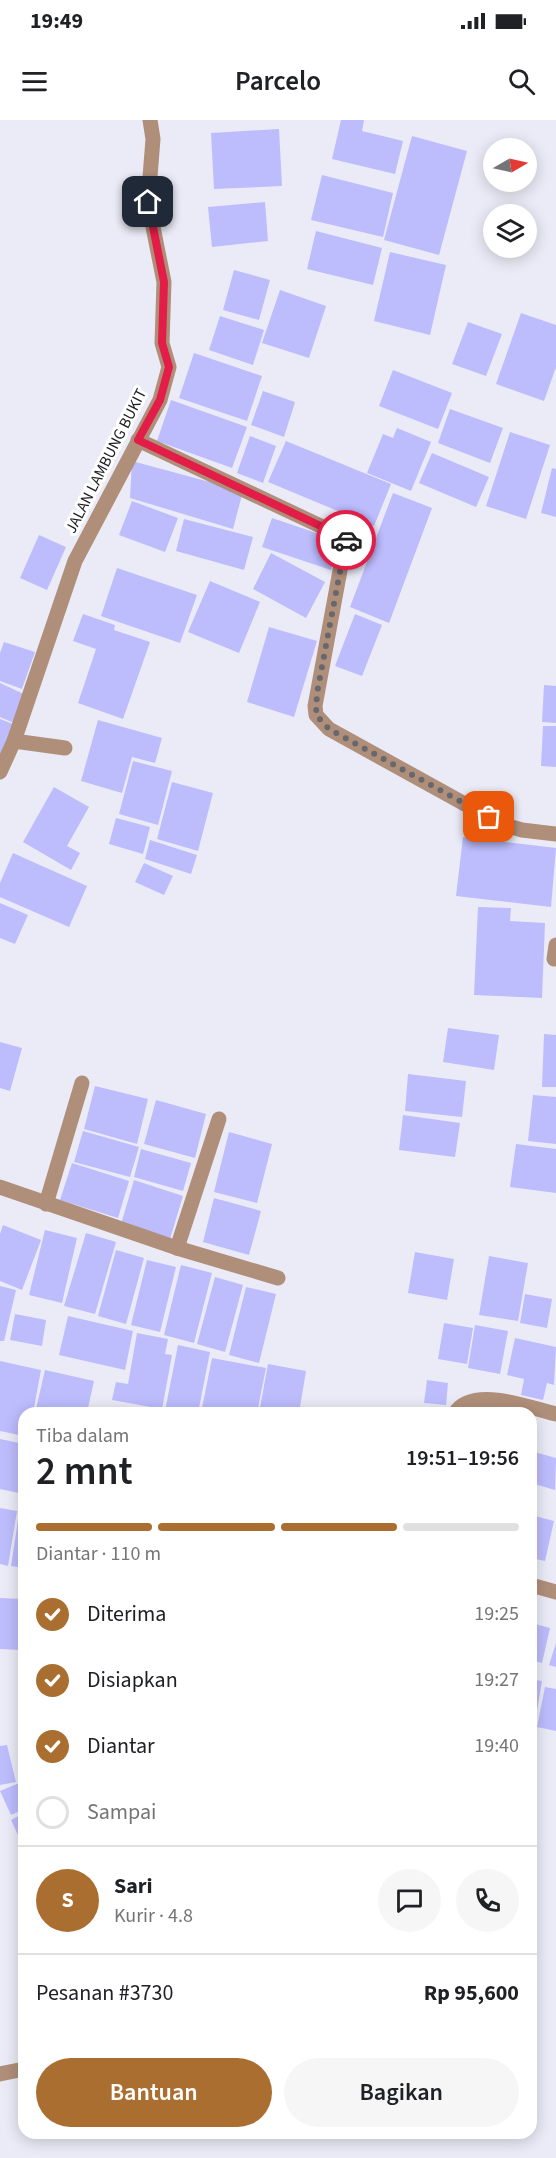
<!DOCTYPE html>
<html lang="id">
<head>
<meta charset="utf-8">
<style>
  :root { --surface:#fff; --page:#f6f6f6; --text:#202124; --muted:#757577; --line:#e0e0e0; --accent:#aa6f30 }
  body { margin:0; font-family:"Source Sans 3",sans-serif; background:var(--page); color:var(--text); height:100vh; display:flex; flex-direction:column; font-size:22px; white-space:nowrap }
  * { box-sizing:border-box; margin:0 }
  p { font-size:20px; color:var(--muted) }
  .icon { flex:none; width:33px; height:33px; fill:none; stroke:currentColor; stroke-width:2; stroke-linecap:round; stroke-linejoin:round }
  .map { position:relative; flex:1; overflow:hidden }
  .panel { position:absolute; left:18px; top:1287px; width:519px; height:732px; display:flex; flex-direction:column; background:var(--surface); border-radius:18px; box-shadow:0 3px 15px #0003 }
  .panel>* { flex:none }
  .needle { width:39px; rotate:81deg }
  .buttons { position:absolute; left:483px; top:18px; display:grid; gap:12px }
  .buttons a { display:grid; place-items:center; width:54px; height:54px; border-radius:50%; background:var(--surface); box-shadow:0 3px 15px #0003; font-size:30px }
  .pin { position:absolute; display:grid; place-items:center; width:51px; height:51px; color:#fff; margin:-26px; border-radius:12px; box-shadow:0 3px 9px #0006 }
  .courier { position:absolute; display:grid; place-items:center; width:60px; height:60px; margin:-30px; border:4px solid #e11d48; border-radius:50%; background:#fff; color:#222; box-shadow:0 2px 8px #0007 }
  .headline em { font-style:normal; font-weight:600 }
  .headline div { display:flex; flex-direction:column-reverse }
  .headline { display:flex; align-items:center; justify-content:space-between; height:102px; padding:0 18px }
  h1 { font-size:39px; font-weight:600; line-height:45px }
  .bar { display:grid; grid-template-columns:repeat(4,1fr); gap:9px 6px; align-content:center; height:72px; padding:0 18px }
  .bar i { height:8px; border-radius:4px; background:var(--line) }
  .bar .on { background:var(--accent) }
  .bar p { grid-column:span 4 }
  .line { display:flex; align-items:center; gap:15px; padding:0 18px; border-top:2px solid var(--line) }
  .line div { flex:1 }
  .round { display:grid; place-items:center; flex:none; width:63px; height:63px; border-radius:32px; background:var(--page) }
  ol { padding:0 18px; list-style:none }
  li { display:flex; align-items:center; gap:18px; height:66px }
  li p { margin-inline-start:auto }
  li .icon { padding:6px; border-radius:50%; background:var(--accent); color:#fff; stroke-width:4 }
  li:last-child { color:var(--muted) }
  li i { width:33px; height:33px; border:3px solid var(--line); border-radius:50% }
  .primary-button { display:flex; gap:12px; margin-top:auto; padding:12px 18px }
  .primary-button a { flex:1; height:69px; border-radius:36px; background:var(--accent); color:#fff; font-size:24px; font-weight:600; line-height:69px; text-align:center }
  .primary-button a+a { background:var(--page); color:var(--text) }
  .status { display:flex; justify-content:space-between; align-items:center; height:42px; padding:0 30px; background:var(--surface); direction:ltr }
  .status svg { height:16px; fill:currentColor }
  header { display:flex; justify-content:space-between; align-items:center; height:78px; padding:0 18px; background:var(--surface); font-size:27px; font-weight:600 }
  .map>svg:first-child { display:block }
</style>
</head>
<body>
<div class="status"><b>19:49</b><svg viewBox="0 0 49 12"><path d="M0 12V9h3v3zM5 12V6h3v6zM10 12V3h3v9zM15 12V0h3v12zM26 1h20v11H26zM47 4h2v5h-2z"/></svg></div>
<header><svg class="icon" aria-label="menu" viewBox="0 0 24 24"><path d="M4 6h16M4 12h16M4 18h16"/></svg>Parcelo<svg class="icon" aria-label="search" viewBox="0 0 24 24"><circle cx="10" cy="10" r="6"/><path d="M15 15l6 6"/></svg></header>
<div class="map">
<svg width="556" height="2038" viewBox="0 0 556 2038">
  <rect width="100%" height="100%" fill="#ebebf7"/>
  <g fill="#bdbcfd">
    <path d="M341,0H364L362,11L403,21L395,54L332,39Z"/>
    <path d="M279,9L282,66L214,69L211,13Z"/>
    <path d="M412,16L467,31L439,135L384,120Z"/>
    <path d="M322,55L393,73L383,117L311,100Z"/>
    <path d="M265,82L268,121L212,127L208,87Z"/>
    <path d="M316,111L382,128L373,165L307,149Z"/>
    <path d="M390,132L446,145L430,215L374,201Z"/>
    <path d="M234,150L270,160L259,200L223,190Z"/>
    <path d="M280,170L326,186L309,238L262,223Z"/>
    <path d="M521,193L556,205V247L544,281L496,264Z"/>
    <path d="M220,196L264,210L253,245L209,230Z"/>
    <path d="M468,202L502,214L486,256L452,244Z"/>
    <path d="M194,233L262,256L247,301L179,278Z"/>
    <path d="M393,250L452,273L438,309L379,286Z"/>
    <path d="M263,271L295,282L284,317L251,305Z"/>
    <path d="M171,280L247,307L232,348L157,321Z"/>
    <path d="M450,289L503,308L490,343L438,323Z"/>
    <path d="M397,308L431,322L411,371L367,353L383,314L393,318Z"/>
    <path d="M510,312L550,325L526,399L486,386Z"/>
    <path d="M250,316L276,326L263,363L237,353Z"/>
    <path d="M286,321L391,364L374,406L268,362Z"/>
    <path d="M432,333L489,357L476,387L419,363Z"/>
    <path d="M132,341L243,371L233,409L130,378Z"/>
    <path d="M552,348L556,349V397L541,393Z"/>
    <path d="M393,373L432,388L389,503L350,487Z"/>
    <path d="M132,381L178,398L165,432L119,415Z"/>
    <path d="M272,398L340,421L331,450L262,427Z"/>
    <path d="M184,399L253,417L244,450L176,431Z"/>
    <path d="M39,415L66,427L47,470L20,458Z"/>
    <path d="M271,433L325,462L306,498L253,469Z"/>
    <path d="M117,448L197,475L180,523L101,496Z"/>
    <path d="M210,461L260,482L239,533L188,512Z"/>
    <path d="M83,494L115,505L114,510L150,522L123,599L78,583L96,529L73,521Z"/>
    <path d="M355,494L382,505L362,556L335,546Z"/>
    <path d="M269,507L317,521L294,597L247,582Z"/>
    <path d="M4,522L35,532L22,569L0,561V533Z"/>
    <path d="M0,563L26,575L14,603L0,597Z"/>
    <path d="M544,565L556,566V603L542,602Z"/>
    <path d="M0,599L13,604L0,636Z"/>
    <path d="M98,600L162,618L155,643L132,637L122,673L81,661Z"/>
    <path d="M543,606H556V647L541,646Z"/>
    <path d="M133,641L172,651L158,705L119,694Z"/>
    <path d="M172,662L213,673L198,731L157,719Z"/>
    <path d="M54,667L89,687L67,726L80,733L71,750L23,722Z"/>
    <path d="M116,698L150,707L143,734L109,724Z"/>
    <path d="M463,717L556,728L551,787L456,776Z"/>
    <path d="M150,720L197,735L191,754L145,739Z"/>
    <path d="M13,733L87,766L69,807L0,777V763Z"/>
    <path d="M144,743L173,756L164,775L135,762Z"/>
    <path d="M0,783L28,795L15,824L0,818Z"/>
    <path d="M478,787L511,788L510,801L545,803L542,878L474,875Z"/>
    <path d="M448,908L499,915L494,950L443,942Z"/>
    <path d="M544,914L556,915V967H542Z"/>
    <path d="M0,922L22,928L10,971L0,968Z"/>
    <path d="M408,954L466,961L462,997L405,991Z"/>
    <path d="M95,966L148,979L137,1024L84,1009Z"/>
    <path d="M533,975L556,977V1024L528,1021Z"/>
    <path d="M156,980L206,994L195,1038L144,1024Z"/>
    <path d="M403,995L460,1003L455,1037L399,1030Z"/>
    <path d="M83,1011L139,1027L130,1057L74,1042Z"/>
    <path d="M229,1012L272,1024L257,1083L214,1072Z"/>
    <path d="M516,1024L556,1029V1073L510,1067Z"/>
    <path d="M141,1029L191,1043L183,1071L134,1057Z"/>
    <path d="M72,1043L129,1061L118,1098L60,1080Z"/>
    <path d="M134,1060L183,1076L170,1119L121,1104Z"/>
    <path d="M214,1078L261,1091L249,1135L203,1122Z"/>
    <path d="M3,1105L41,1120L22,1170L0,1161V1114Z"/>
    <path d="M45,1110L77,1118L62,1183L29,1175Z"/>
    <path d="M86,1113L116,1122L95,1194L64,1186Z"/>
    <path d="M116,1130L144,1138L126,1204L98,1196Z"/>
    <path d="M415,1132L454,1139L447,1180L408,1173Z"/>
    <path d="M489,1136L528,1143L518,1201L479,1195Z"/>
    <path d="M147,1140L176,1147L160,1212L131,1205Z"/>
    <path d="M181,1145L212,1153L194,1223L164,1215Z"/>
    <path d="M215,1157L243,1165L225,1232L197,1224Z"/>
    <path d="M0,1166L16,1170L4,1221H0Z"/>
    <path d="M246,1167L276,1174L259,1243L229,1235Z"/>
    <path d="M525,1174L552,1179L547,1208L520,1203Z"/>
    <path d="M15,1194L46,1200L42,1226L10,1220Z"/>
    <path d="M68,1196L133,1211L125,1250L59,1235Z"/>
    <path d="M444,1203L473,1208L467,1244L438,1239Z"/>
    <path d="M475,1205L508,1211L500,1254L468,1248Z"/>
    <path d="M137,1213L168,1219L165,1234L172,1235L162,1289L112,1280L116,1262L128,1264Z"/>
    <path d="M515,1218L556,1227L554,1265L547,1263L543,1280L521,1275L524,1259L507,1255Z"/>
    <path d="M178,1225L210,1232L198,1293L165,1291Z"/>
    <path d="M212,1238L266,1248L257,1293H201Z"/>
    <path d="M0,1241L41,1250L33,1293H24V1316L0,1311Z"/>
    <path d="M268,1244L306,1251L299,1293H259Z"/>
    <path d="M45,1250L94,1261L88,1288L107,1293H35Z"/>
    <path d="M427,1260L448,1263L446,1285L424,1283Z"/>
    <path d="M0,1319L24,1324V1374L0,1369Z"/>
    <path d="M531,1331L556,1338L555,1370L531,1363Z"/>
    <path d="M20,1387L24,1388V1448L11,1446Z"/>
    <path d="M0,1388L17,1391L8,1446L0,1444Z"/>
    <path d="M531,1395L554,1401L545,1441L531,1438Z"/>
    <path d="M0,1478L23,1479L20,1530L0,1529Z"/>
    <path d="M531,1503L550,1508L542,1543L531,1540Z"/>
    <path d="M556,1523V1547L549,1545Z"/>
    <path d="M531,1559L542,1561L534,1608L531,1607Z"/>
    <path d="M545,1567L556,1569V1611L537,1607Z"/>
    <path d="M7,1625L16,1662L0,1665V1626Z"/>
    <path d="M24,1661V1689L11,1695L0,1671Z"/>
    <path d="M24,1693V1728L11,1700Z"/>
  </g>
  <g fill="none" stroke-linecap="round" stroke-linejoin="round">
    <g stroke="#b08f7a" stroke-width="15">
      <path d="M138,320L346,418L315,586L316,595L329,609L501,704L522,710L556,714"/>
      <path d="M14,621L65,628"/>
      <path d="M554,839L556,825"/>
      <path d="M0,1067L177,1128L278,1158"/>
      <path d="M46,1084L82,963"/>
      <path d="M177,1128L219,999"/>
      <path d="M455,1293C473,1265 530,1288 556,1294"/>
      <path d="M531,1465L556,1472"/>
      <path d="M0,1954L24,1949"/>
    </g>
    <path stroke="#b08f7a" stroke-width="15" d="M0,652L14,621L75,441L160,280L169,247L162,223L164,162L148,82L153,19L150,0"/>
  </g>
  <g fill="none" stroke-linecap="round" stroke-linejoin="round">
    <path stroke="#67676e" stroke-width="6" stroke-dasharray="0 10.8" d="M346,420L317,573L316,595L329,609L489,697"/>
    <path stroke="#e11d48" stroke-width="8" d="M148,82L164,162L162,223L169,247L160,280L138,320L346,418V420"/>
  </g>
  <g text-anchor="middle" dominant-baseline="central" stroke-width="6" stroke-linejoin="round" paint-order="stroke">
    <g font-size="16" fill="#202024" stroke="#fff">
      <text transform="translate(106 341) rotate(-63)">JALAN LAMBUNG BUKIT</text>
    </g>
  </g>
</svg>
<div class="buttons">
<a><svg class="needle" viewBox="-14 -14 28 28"><path d="M0-13l5 13h-10z" fill="#e53935"/><path d="M0 13l5-13h-10z" fill="#757577"/></svg></a>
<a><svg class="icon" aria-label="layers" viewBox="0 0 24 24"><path d="M12 4l9 5-9 5-9-5zM3 14l9 5 9-5"/></svg></a>
</div>
<div class="pin" style="left:489px;top:697px;background:#ea580c"><svg class="icon" aria-label="bag" viewBox="0 0 24 24"><path d="M5 8h14l-1 12H6zM9 8a3 3 0 0 1 6 0"/></svg></div>
<div class="pin" style="left:148px;top:82px;background:#1f2937"><svg class="icon" aria-label="home" viewBox="0 0 24 24"><path d="M3 11l9-7 9 7M6 9v11h12V9"/></svg></div>
<div class="courier" style="left:346px;top:420px"><svg class="icon" aria-label="car" viewBox="0 0 24 24"><path d="M5 17H2v-5l4-1 3-4h7l3 4 3 1v5h-3M9 17h6M6 11h13"/><circle cx="7" cy="17" r="2"/><circle cx="17" cy="17" r="2"/></svg></div>
<section class="panel">
<div class="headline"><div><h1>2 mnt</h1><p>Tiba dalam</p></div><em>19:51–19:56</em></div>
<div class="bar"><i class="on"></i><i class="on"></i><i class="on"></i><i></i><p>Diantar · 110 m</p></div>
<ol>
<li><svg class="icon" aria-label="check" viewBox="0 0 24 24"><path d="M5 12l5 5 9-10"/></svg>Diterima<p>19:25</p></li>
<li><svg class="icon" aria-label="check" viewBox="0 0 24 24"><path d="M5 12l5 5 9-10"/></svg>Disiapkan<p>19:27</p></li>
<li><svg class="icon" aria-label="check" viewBox="0 0 24 24"><path d="M5 12l5 5 9-10"/></svg>Diantar<p>19:40</p></li>
<li><i></i>Sampai</li>
</ol>
<div class="line" style="height:108px"><b class="round" style="background:var(--accent);color:#fff">S</b><div><b>Sari</b><p>Kurir · 4.8</p></div><a class="round"><svg class="icon" aria-label="chat" viewBox="0 0 24 24"><path d="M4 5h16v11H9l-5 4z"/></svg></a><a class="round"><svg class="icon" aria-label="phone" viewBox="0 0 24 24"><path d="M5 4h4l2 5-3 2q2 4 5 5l2-3 5 2v4C11 20 4 13 5 4z"/></svg></a></div>
<div class="line" style="height:78px"><div>Pesanan #3730</div><b>Rp 95,600</b></div>
<div class="primary-button"><a>Bantuan</a><a>Bagikan</a></div>
</section>
</div>
</body>
</html>
